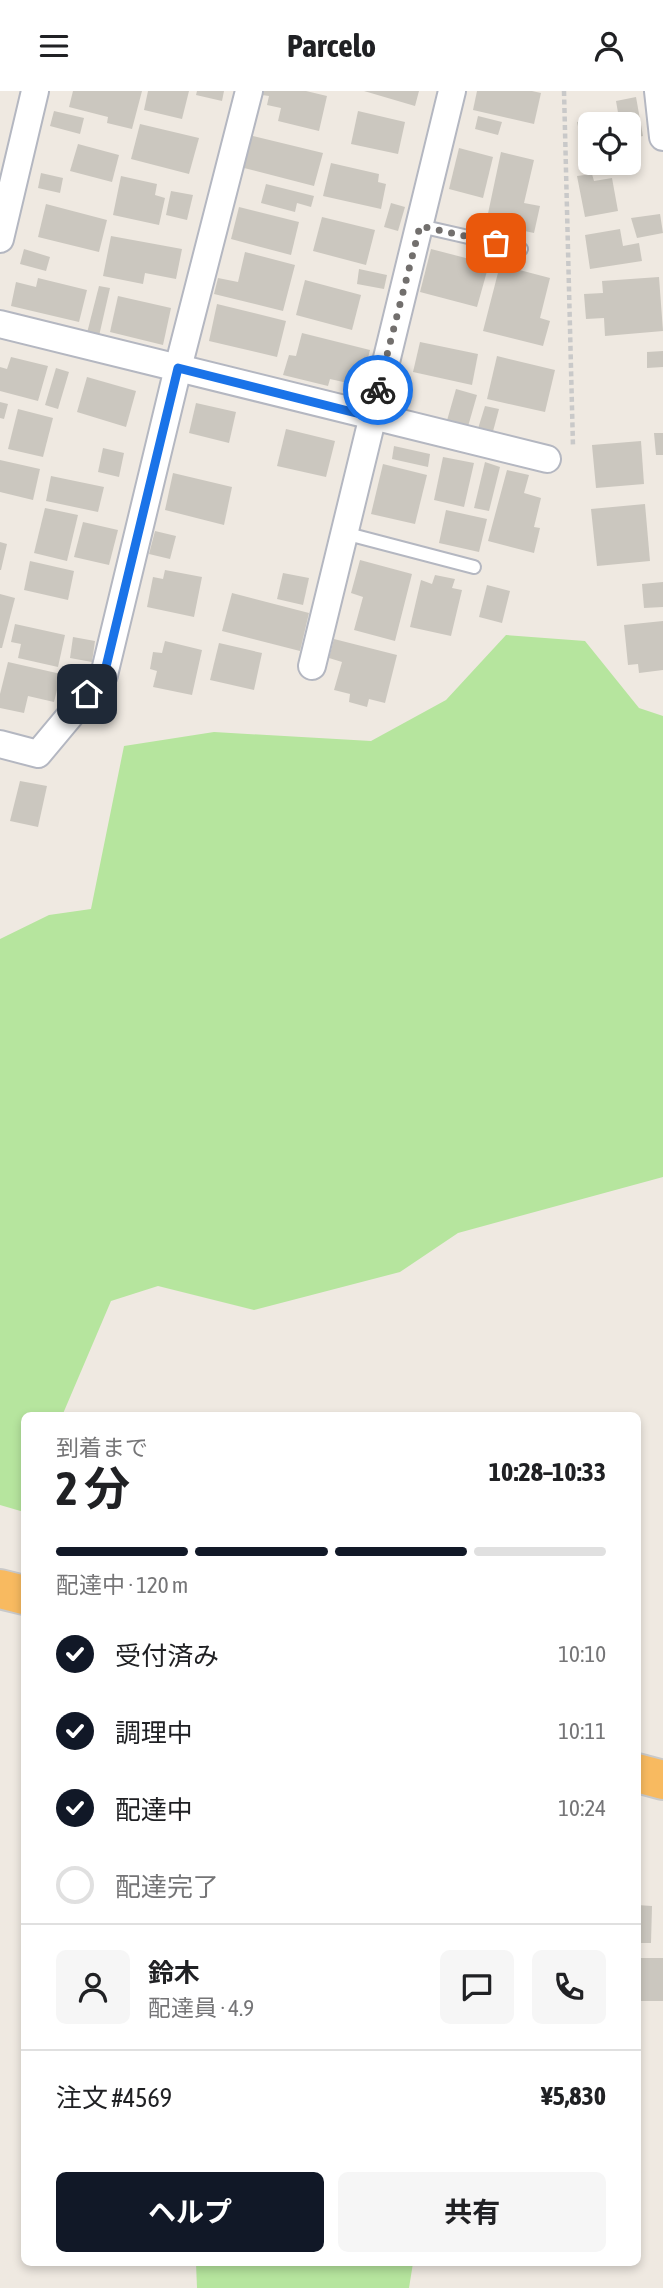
<!DOCTYPE html>
<html lang="ja">
<head>
<meta charset="utf-8">
<style>
  :root { --surface:#fff; --page:#f6f6f6; --text:#202124; --muted:#757577; --line:#e0e0e0; --accent:#111827 }
  body { margin:0; font-family:"Asap Condensed","Noto Sans JP",sans-serif; background:var(--page); color:var(--text); height:100vh; display:flex; flex-direction:column; font-size:26px; white-space:nowrap }
  * { box-sizing:border-box; margin:0 }
  p { font-size:23px; color:var(--muted) }
  .icon { flex:none; width:38px; height:38px; fill:none; stroke:currentColor; stroke-width:2; stroke-linecap:round; stroke-linejoin:round }
  .map { position:relative; flex:1; overflow:hidden }
  .sheet { position:absolute; left:21px; top:1321px; width:620px; height:854px; display:flex; flex-direction:column; background:var(--surface); border-radius:10px; box-shadow:0 4px 10px #0003 }
  .sheet>* { flex:none }
  .fabs { position:absolute; left:578px; top:21px; display:grid; gap:14px }
  .fabs a { display:grid; place-items:center; width:63px; height:63px; border-radius:10px; background:var(--surface); box-shadow:0 4px 10px #0003; font-size:35px }
  .pin { position:absolute; display:grid; place-items:center; width:60px; height:60px; color:#fff; margin:-30px; border-radius:14px; box-shadow:0 4px 10px #0006 }
  .courier { position:absolute; display:grid; place-items:center; width:70px; height:70px; margin:-35px; border:5px solid #1a73e8; border-radius:50%; background:#fff; color:#222; box-shadow:0 2px 9px #0007 }
  .headline em { font-style:normal; font-weight:700 }
  .headline div { display:flex; flex-direction:column-reverse }
  .headline { display:flex; align-items:center; justify-content:space-between; height:119px; padding:0 35px }
  h1 { font-size:46px; font-weight:700; line-height:52px }
  .bar { display:grid; grid-template-columns:repeat(4,1fr); gap:10px 7px; align-content:center; height:84px; padding:0 35px }
  .bar i { height:9px; border-radius:5px; background:var(--line) }
  .bar .active { background:var(--accent) }
  .bar p { grid-column:span 4 }
  .line { display:flex; align-items:center; gap:18px; padding:0 35px; border-top:2px solid var(--line) }
  .line div { flex:1 }
  .round { display:grid; place-items:center; flex:none; width:74px; height:74px; border-radius:10px; background:var(--page) }
  ol { padding:0 35px; list-style:none }
  li { display:flex; align-items:center; gap:21px; height:77px }
  li p { margin-inline-start:auto }
  li .icon { padding:7px; border-radius:50%; background:var(--accent); color:#fff; stroke-width:4 }
  li:last-child { color:var(--muted) }
  li i { width:38px; height:38px; border:4px solid var(--line); border-radius:50% }
  .action { display:flex; gap:14px; margin-top:auto; padding:14px 35px }
  .action a { flex:1; height:80px; border-radius:10px; background:var(--accent); color:#fff; font-size:28px; font-weight:700; line-height:80px; text-align:center }
  .action a+a { background:var(--page); color:var(--text) }
  header { display:flex; justify-content:space-between; align-items:center; height:91px; padding:0 35px; background:var(--surface); font-size:32px; font-weight:700 }
  .map>svg:first-child { display:block }
</style>
</head>
<body>
<header><svg class="icon" aria-label="menu" viewBox="0 0 24 24"><path d="M4 6h16M4 12h16M4 18h16"/></svg>Parcelo<svg class="icon" aria-label="person" viewBox="0 0 24 24"><circle cx="12" cy="8" r="4"/><path d="M4 21q1-7 8-7t8 7"/></svg></header>
<div class="map">
<svg width="663" height="2197" viewBox="0 0 663 2197">
  <rect width="100%" height="100%" fill="#efe9e1"/>
  <g fill="#b6e59e">
    <path d="M506,544L585,550L639,617L663,625V1086L458,1142L400,1181L254,1219L158,1195L111,1210L62,1325H24V1421L0,1414V848L49,824L91,818L124,655L214,641L371,650L446,609Z"/>
    <path d="M196,2172H413L409,2197H197Z"/>
  </g>
  <g fill="#cbc7bf">
    <path d="M73,0H142L132,38L107,32L108,26L69,16Z"/>
    <path d="M148,0H189L182,28L144,19Z"/>
    <path d="M197,0H224L222,10L196,4Z"/>
    <path d="M263,0H306L327,5L319,40L278,30L281,17L267,14L269,5L262,4Z"/>
    <path d="M364,0H419L415,15Z"/>
    <path d="M477,0H532L541,2L534,33L473,19Z"/>
    <path d="M636,6L643,45L628,48V33H620L616,10Z"/>
    <path d="M54,20L84,27L80,43L50,35Z"/>
    <path d="M358,20L405,31L398,63L351,53Z"/>
    <path d="M478,25L502,31L498,44L475,38Z"/>
    <path d="M611,25L612,33H590V57L583,58L577,31Z"/>
    <path d="M140,33L199,47L189,83L131,68Z"/>
    <path d="M249,44L323,62L314,95L240,76Z"/>
    <path d="M78,53L119,64L112,91L70,80Z"/>
    <path d="M459,57L493,66L483,107L449,98Z"/>
    <path d="M501,61L534,69L524,112L540,115L534,142L486,132Z"/>
    <path d="M331,72L379,83L378,91L386,93L381,118L323,105Z"/>
    <path d="M41,82L63,87L60,102L38,97Z"/>
    <path d="M592,83L594,90L612,87L618,120L585,126L577,85Z"/>
    <path d="M121,85L157,93L155,104L165,107L159,134L113,124Z"/>
    <path d="M266,93L314,105L311,116L297,112L295,121L261,112Z"/>
    <path d="M171,100L193,104L187,129L166,124Z"/>
    <path d="M391,112L405,116L398,140L384,136Z"/>
    <path d="M46,113L107,129L99,161L38,146Z"/>
    <path d="M239,116L299,131L291,164L231,148Z"/>
    <path d="M660,123L663,142L637,147L631,127Z"/>
    <path d="M322,126L375,139L366,174L313,160Z"/>
    <path d="M620,138L623,155L639,152L642,170L590,178L585,144Z"/>
    <path d="M111,145L182,158L176,188L145,182L143,193L103,185Z"/>
    <path d="M24,158L50,166L46,180L20,173Z"/>
    <path d="M431,158L489,173L477,216L420,201Z"/>
    <path d="M245,161L295,174L283,220L214,203L218,187L238,191Z"/>
    <path d="M500,174L550,187L540,227L550,230L543,255L483,240Z"/>
    <path d="M359,178L387,184L384,198L357,193Z"/>
    <path d="M659,186L663,240L605,245L604,227L586,228L584,203L603,202L602,190Z"/>
    <path d="M38,187L87,199L79,231L11,215L16,191L36,196Z"/>
    <path d="M305,189L361,204L352,239L296,224Z"/>
    <path d="M99,195L110,197L99,245L87,242Z"/>
    <path d="M118,205L171,217L163,254L110,241Z"/>
    <path d="M217,213L286,230L277,266L209,250Z"/>
    <path d="M302,242L370,259L361,295L330,288L328,295L283,284L289,264L296,265Z"/>
    <path d="M420,251L478,263L472,294L413,281Z"/>
    <path d="M663,260V276L647,277V261Z"/>
    <path d="M497,265L555,279L545,321L487,308Z"/>
    <path d="M11,266L48,275L38,310L0,300V276L7,278Z"/>
    <path d="M56,277L69,281L58,318L45,314Z"/>
    <path d="M87,286L136,300L126,336L77,321Z"/>
    <path d="M456,298L477,304L467,339L446,333Z"/>
    <path d="M0,311L8,313L4,328L0,327Z"/>
    <path d="M196,312L236,321L229,352L189,342Z"/>
    <path d="M485,315L499,318L492,344L477,341Z"/>
    <path d="M18,318L53,327L43,366L8,358Z"/>
    <path d="M286,338L335,350L326,386L277,375Z"/>
    <path d="M654,342H663V364H656Z"/>
    <path d="M641,350L644,393L596,397L592,354Z"/>
    <path d="M394,355L430,363L428,376L392,368Z"/>
    <path d="M103,357L124,362L119,386L98,381Z"/>
    <path d="M443,366L474,372L464,416L434,409Z"/>
    <path d="M0,369L40,378L33,409L0,401Z"/>
    <path d="M485,371L500,376L489,420L474,417Z"/>
    <path d="M383,373L427,384L415,433L371,423Z"/>
    <path d="M507,379L529,384L524,402L541,407L534,436L540,437L534,462L488,450Z"/>
    <path d="M173,382L232,396L224,434L165,419Z"/>
    <path d="M51,385L104,396L98,421L46,410Z"/>
    <path d="M645,413L650,470L597,475L591,418Z"/>
    <path d="M45,417L78,424L67,470L34,462Z"/>
    <path d="M446,419L487,428L479,461L439,452Z"/>
    <path d="M83,431L118,439L109,474L74,466Z"/>
    <path d="M155,440L176,445L170,468L149,463Z"/>
    <path d="M0,451L7,453L1,479H0Z"/>
    <path d="M360,469L412,483L395,550L354,539L363,506L351,502Z"/>
    <path d="M30,470L74,480L68,509L24,499Z"/>
    <path d="M165,479L202,486L194,526L147,516L153,486L163,488Z"/>
    <path d="M283,482L309,487L303,514L277,508Z"/>
    <path d="M435,484L455,488L452,497L462,499L451,545L410,536L421,489L432,493Z"/>
    <path d="M663,491V516L644,517L642,493Z"/>
    <path d="M487,494L510,500L502,532L479,526Z"/>
    <path d="M232,502L309,522L300,560L222,540Z"/>
    <path d="M0,503L15,507L2,557H0Z"/>
    <path d="M663,530V579L639,582L638,573L628,574L624,534Z"/>
    <path d="M15,533L65,544L58,576L18,567L21,553L11,551Z"/>
    <path d="M73,546L95,550L92,571L70,567Z"/>
    <path d="M334,548L397,564L385,612L369,608L367,616L349,611L350,603L334,599L342,571L329,567Z"/>
    <path d="M165,550L202,559L192,604L153,596L157,580L150,578L153,561L162,562Z"/>
    <path d="M219,552L262,562L254,599L210,589Z"/>
    <path d="M8,571L61,583L54,611L28,605L24,622L0,617V603Z"/>
    <path d="M20,690L47,695L38,736L10,730Z"/>
    <path d="M637,1814L652,1815L651,1852H637Z"/>
    <rect x="637" y="1867" width="26" height="43"/>
  </g>
  <g fill="none" stroke-linecap="round" stroke-linejoin="round">
    <g stroke="#b4b7c1" stroke-width="16">
      <g id="service">
        <path d="M420,135L521,158"/>
        <path d="M344,442L474,476"/>
      </g>
    </g>
    <g stroke="#b4b7c1" stroke-width="30">
      <g id="minor">
        <path d="M658,0L663,46"/>
        <path d="M0,148L35,0"/>
        <path d="M0,233L547,368"/>
        <path d="M312,575L452,0"/>
        <path d="M0,653L38,663L104,584L178,277L249,0"/>
      </g>
    </g>
    <g stroke="#c9c9c9" stroke-width="42">
      <g id="trunk">
        <path d="M0,1498L24,1504"/>
        <path d="M637,1682L663,1689"/>
      </g>
    </g>
    <path stroke="#c9c9c9" stroke-width="4.5" stroke-dasharray="5 3.5" stroke-linecap="butt" d="M564,0L573,356"/>
    <use href="#service" stroke="#fff" stroke-width="12"/>
    <use href="#minor" stroke="#fff" stroke-width="26"/>
    <use href="#trunk" stroke="#f8ba60" stroke-width="38"/>
  </g>
  <g fill="none" stroke-linecap="round" stroke-linejoin="round">
    <path stroke="#726f6d" stroke-width="7" stroke-dasharray="0 12.6" d="M378,299L420,135L496,152"/>
    <path stroke="#1a73e8" stroke-width="9" d="M87,603L104,584L178,277L372,326L378,299"/>
  </g>
</svg>
<div class="fabs">
<a><svg class="icon" aria-label="locate" viewBox="0 0 24 24"><circle cx="12" cy="12" r="6"/><path d="M12 2v4M12 18v4M2 12h4M18 12h4"/></svg></a>
</div>
<div class="pin" style="left:496px;top:152px;background:#ea580c"><svg class="icon" aria-label="bag" viewBox="0 0 24 24"><path d="M5 8h14l-1 12H6zM9 8a3 3 0 0 1 6 0"/></svg></div>
<div class="pin" style="left:87px;top:603px;background:#1f2937"><svg class="icon" aria-label="home" viewBox="0 0 24 24"><path d="M3 11l9-7 9 7M6 9v11h12V9"/></svg></div>
<div class="courier" style="left:378px;top:299px"><svg class="icon" aria-label="bike" viewBox="0 0 24 24"><circle cx="6" cy="16" r="4"/><circle cx="18" cy="16" r="4"/><path d="M6 16l4-8h5l3 8M10 8l3 8H6M13 5h3"/></svg></div>
<section class="sheet">
<div class="headline"><div><h1>2 分</h1><p>到着まで</p></div><em>10:28–10:33</em></div>
<div class="bar"><i class="active"></i><i class="active"></i><i class="active"></i><i></i><p>配達中 · 120 m</p></div>
<ol>
<li><svg class="icon" aria-label="check" viewBox="0 0 24 24"><path d="M5 12l5 5 9-10"/></svg>受付済み<p>10:10</p></li>
<li><svg class="icon" aria-label="check" viewBox="0 0 24 24"><path d="M5 12l5 5 9-10"/></svg>調理中<p>10:11</p></li>
<li><svg class="icon" aria-label="check" viewBox="0 0 24 24"><path d="M5 12l5 5 9-10"/></svg>配達中<p>10:24</p></li>
<li><i></i>配達完了</li>
</ol>
<div class="line" style="height:126px"><a class="round"><svg class="icon" aria-label="person" viewBox="0 0 24 24"><circle cx="12" cy="8" r="4"/><path d="M4 21q1-7 8-7t8 7"/></svg></a><div><b>鈴木</b><p>配達員 · 4.9</p></div><a class="round"><svg class="icon" aria-label="chat" viewBox="0 0 24 24"><path d="M4 5h16v11H9l-5 4z"/></svg></a><a class="round"><svg class="icon" aria-label="phone" viewBox="0 0 24 24"><path d="M5 4h4l2 5-3 2q2 4 5 5l2-3 5 2v4C11 20 4 13 5 4z"/></svg></a></div>
<div class="line" style="height:91px"><div>注文 #4569</div><b>¥5,830</b></div>
<div class="action"><a>ヘルプ</a><a>共有</a></div>
</section>
</div>
</body>
</html>
